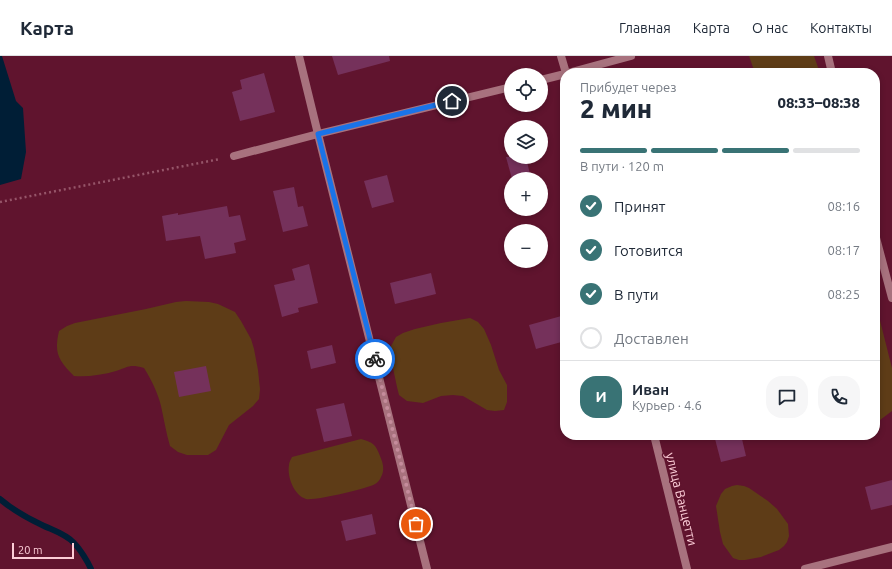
<!DOCTYPE html>
<html lang="ru">
<head>
<meta charset="utf-8">
<style>
  :root { --surface:#fff; --page:#f6f6f7; --text:#1f2937; --muted:#747a83; --line:#e0e1e3; --accent:#397375 }
  body { margin:0; font-family:Ubuntu,sans-serif; background:var(--page); color:var(--text); height:100vh; display:flex; flex-direction:column; font-size:15px; white-space:nowrap }
  * { box-sizing:border-box; margin:0 }
  p { font-size:13px; color:var(--muted) }
  .icon { flex:none; width:22px; height:22px; fill:none; stroke:currentColor; stroke-width:2; stroke-linecap:round; stroke-linejoin:round }
  .map { position:relative; flex:1; overflow:hidden }
  .drawer { position:absolute; left:560px; top:12px; width:320px; height:372px; display:flex; flex-direction:column; background:var(--surface); border-radius:16px; box-shadow:0 2px 6px #0003 }
  .drawer>* { flex:none }
  .buttons { position:absolute; left:504px; top:12px; display:grid; gap:8px }
  .buttons a { display:grid; place-items:center; width:44px; height:44px; border-radius:50%; background:var(--surface); box-shadow:0 2px 6px #0003; font-size:20px }
  .scale { position:absolute; left:12px; bottom:10px; width:62px; box-sizing:border-box; padding-left:4px; border:2px solid #fccdd7; border-top:0; font-size:11px; line-height:14px; white-space:nowrap; color:#fccdd7; -webkit-text-stroke:3px #60142e; paint-order:stroke }
  .pin { position:absolute; display:grid; place-items:center; width:34px; height:34px; color:#fff; margin:-17px; border:2px solid #fff; border-radius:50%; box-shadow:0 1px 4px #0007 }
  .courier { position:absolute; display:grid; place-items:center; width:40px; height:40px; margin:-20px; border:3px solid #1a73e8; border-radius:50%; background:#fff; color:#222; box-shadow:0 1px 5px #0007 }
  .summary em { font-style:normal; font-weight:800 }
  .summary div { display:flex; flex-direction:column-reverse }
  .summary { display:flex; align-items:center; justify-content:space-between; height:68px; padding:0 20px }
  h1 { font-size:26px; font-weight:800; line-height:30px }
  .bar { display:grid; grid-template-columns:repeat(4,1fr); gap:6px 4px; align-content:center; height:48px; padding:0 20px }
  .bar i { height:5px; border-radius:3px; background:var(--line) }
  .bar .active { background:var(--accent) }
  .bar p { grid-column:span 4 }
  .line { display:flex; align-items:center; gap:10px; padding:0 20px; border-top:1px solid var(--line) }
  .line div { flex:1 }
  .round { display:grid; place-items:center; flex:none; width:42px; height:42px; border-radius:16px; background:var(--page) }
  ol { padding:0 20px; list-style:none }
  li { display:flex; align-items:center; gap:12px; height:44px }
  li p { margin-inline-start:auto }
  li .icon { padding:4px; border-radius:50%; background:var(--accent); color:#fff; stroke-width:4 }
  li:last-child { color:var(--muted) }
  li i { width:22px; height:22px; border:2px solid var(--line); border-radius:50% }
  header { display:flex; align-items:center; gap:24px; box-sizing:border-box; height:56px; padding:0 20px; background:var(--surface); border-bottom:1px solid var(--line) }
  header strong { font-size:19px }
  nav { display:flex; gap:22px; margin-inline-start:auto; font-size:14px }
  .map>svg:first-child { display:block }
</style>
</head>
<body>
<header>
<strong>Карта</strong>
<nav><a>Главная</a><a>Карта</a><a>О нас</a><a>Контакты</a></nav>
</header>
<div class="map">
<svg width="892" height="513" viewBox="0 0 892 513">
  <rect width="100%" height="100%" fill="#60142e"/>
  <g fill="#5e3c17">
    <path d="M749,0H814L820,17H755Z"/>
    <path d="M186,245L209,246L218,248L235,256L241,265L251,283L254,293L258,314L260,333L259,343L253,350L229,369L216,394L208,399H187L178,396L170,390C166,377 164,363 161,350C158,337 151,323 144,312C129,308 129,311 116,315C103,319 87,321 74,320C58,304 54,297 59,275L67,270L75,267L146,253L176,246Z"/>
    <path d="M875,245L892,312V355L880,364L875,366Z"/>
    <path d="M470,262L478,266L484,273L491,289L499,314L507,329V346L504,354L495,355L487,354L463,340L453,339L441,340L423,347L407,345L399,339L397,331L390,298L391,290L396,281L403,277L415,273L441,267Z"/>
    <path d="M361,383C373,386 376,389 380,400C383,407 385,414 381,421C380,424 377,427 375,428C367,433 314,445 306,443C294,439 287,421 289,409C289,406 291,403 292,401Z"/>
    <path d="M737,429L744,430L749,432L768,445L777,453L788,468L789,480L787,486L784,490L779,494L761,501L745,504H739L733,502L723,488L720,476L716,450L721,438L725,433L732,430Z"/>
  </g>
  <path fill="#001e36" d="M0,0H2L16,45L23,52L26,96L21,123L0,129Z"/>
  <g fill="none" stroke-linecap="round" stroke-linejoin="round">
    <path stroke="#001e36" stroke-width="6" d="M0,443C13,454 27,462 42,469C52,474 66,478 74,487C80,493 88,506 91,513"/>
  </g>
  <g fill="#75315b">
    <path d="M332,0H389L390,5L338,19Z"/>
    <path d="M264,17L275,56L240,65L232,36L242,33L240,24Z"/>
    <path d="M506,101H526L531,123H512Z"/>
    <path d="M387,119L394,146L372,152L364,125Z"/>
    <path d="M294,131L298,151L303,150L308,170L283,176L273,135Z"/>
    <path d="M227,150L229,161L240,159L246,184L234,187L236,197L205,203L200,180L166,185L162,160L178,157V159Z"/>
    <path d="M309,208L318,247L298,252L299,256L282,261L274,229L295,224L292,213Z"/>
    <path d="M431,217L436,238L395,248L390,227Z"/>
    <path d="M565,259V285L536,293L529,269Z"/>
    <path d="M332,289L336,307L311,313L307,295Z"/>
    <path d="M206,310L211,335L179,341L174,316Z"/>
    <path d="M344,347L352,380L324,386L316,353Z"/>
    <path d="M714,379H741L746,400L721,406Z"/>
    <path d="M892,424V449L871,454L865,431Z"/>
    <path d="M372,458L376,478L346,485L341,465Z"/>
  </g>
  <g fill="none" stroke-linecap="round" stroke-linejoin="round">
    <path stroke="#965569" stroke-width="2.5" stroke-dasharray="2 3" stroke-linecap="butt" d="M0,146L220,103"/>
    <g stroke="#a8727e" stroke-width="8">
      <path d="M568,17L631,0"/>
      <path d="M541,24L565,18"/>
      <path d="M234,100L318,78L511,31"/>
      <path d="M805,513L892,491"/>
    </g>
    <g stroke="#a8727e" stroke-width="8">
      <path d="M299,0L318,78L427,513"/>
      <path d="M828,0L832,17"/>
      <path d="M875,178L892,242"/>
    </g>
    <g stroke="#a8727e" stroke-width="8">
      <path d="M561,0L566,17"/>
      <path d="M654,379L687,513"/>
    </g>
  </g>
  <g fill="none" stroke-linecap="round" stroke-linejoin="round">
    <path stroke="#c58c9c" stroke-width="4" stroke-dasharray="0 7.2" d="M375,303L416,468"/>
    <path stroke="#1a73e8" stroke-width="5" d="M375,303L318,78L452,45"/>
  </g>
  <g text-anchor="middle" dominant-baseline="central" stroke-width="3" stroke-linejoin="round" paint-order="stroke">
    <g font-size="13" fill="#fccdd7" stroke="#60142e">
      <text transform="translate(682 443) rotate(76)">улица Ванцетти</text>
    </g>
  </g>
</svg>
<div class="buttons">
<a><svg class="icon" aria-label="locate" viewBox="0 0 24 24"><circle cx="12" cy="12" r="6"/><path d="M12 2v4M12 18v4M2 12h4M18 12h4"/></svg></a>
<a><svg class="icon" aria-label="layers" viewBox="0 0 24 24"><path d="M12 4l9 5-9 5-9-5zM3 14l9 5 9-5"/></svg></a>
<a>+</a>
<a>−</a>
</div>
<div class="scale">20 m</div>
<div class="pin" style="left:416px;top:468px;background:#ea580c"><svg class="icon" aria-label="bag" viewBox="0 0 24 24"><path d="M5 8h14l-1 12H6zM9 8a3 3 0 0 1 6 0"/></svg></div>
<div class="pin" style="left:452px;top:45px;background:#1f2937"><svg class="icon" aria-label="home" viewBox="0 0 24 24"><path d="M3 11l9-7 9 7M6 9v11h12V9"/></svg></div>
<div class="courier" style="left:375px;top:303px"><svg class="icon" aria-label="bike" viewBox="0 0 24 24"><circle cx="6" cy="16" r="4"/><circle cx="18" cy="16" r="4"/><path d="M6 16l4-8h5l3 8M10 8l3 8H6M13 5h3"/></svg></div>
<section class="drawer">
<div class="summary"><div><h1>2 мин</h1><p>Прибудет через</p></div><em>08:33–08:38</em></div>
<div class="bar"><i class="active"></i><i class="active"></i><i class="active"></i><i></i><p>В пути · 120 m</p></div>
<ol>
<li><svg class="icon" aria-label="check" viewBox="0 0 24 24"><path d="M5 12l5 5 9-10"/></svg>Принят<p>08:16</p></li>
<li><svg class="icon" aria-label="check" viewBox="0 0 24 24"><path d="M5 12l5 5 9-10"/></svg>Готовится<p>08:17</p></li>
<li><svg class="icon" aria-label="check" viewBox="0 0 24 24"><path d="M5 12l5 5 9-10"/></svg>В пути<p>08:25</p></li>
<li><i></i>Доставлен</li>
</ol>
<div class="line" style="height:72px"><b class="round" style="background:var(--accent);color:#fff">И</b><div><b>Иван</b><p>Курьер · 4.6</p></div><a class="round"><svg class="icon" aria-label="chat" viewBox="0 0 24 24"><path d="M4 5h16v11H9l-5 4z"/></svg></a><a class="round"><svg class="icon" aria-label="phone" viewBox="0 0 24 24"><path d="M5 4h4l2 5-3 2q2 4 5 5l2-3 5 2v4C11 20 4 13 5 4z"/></svg></a></div>
</section>
</div>
</body>
</html>
